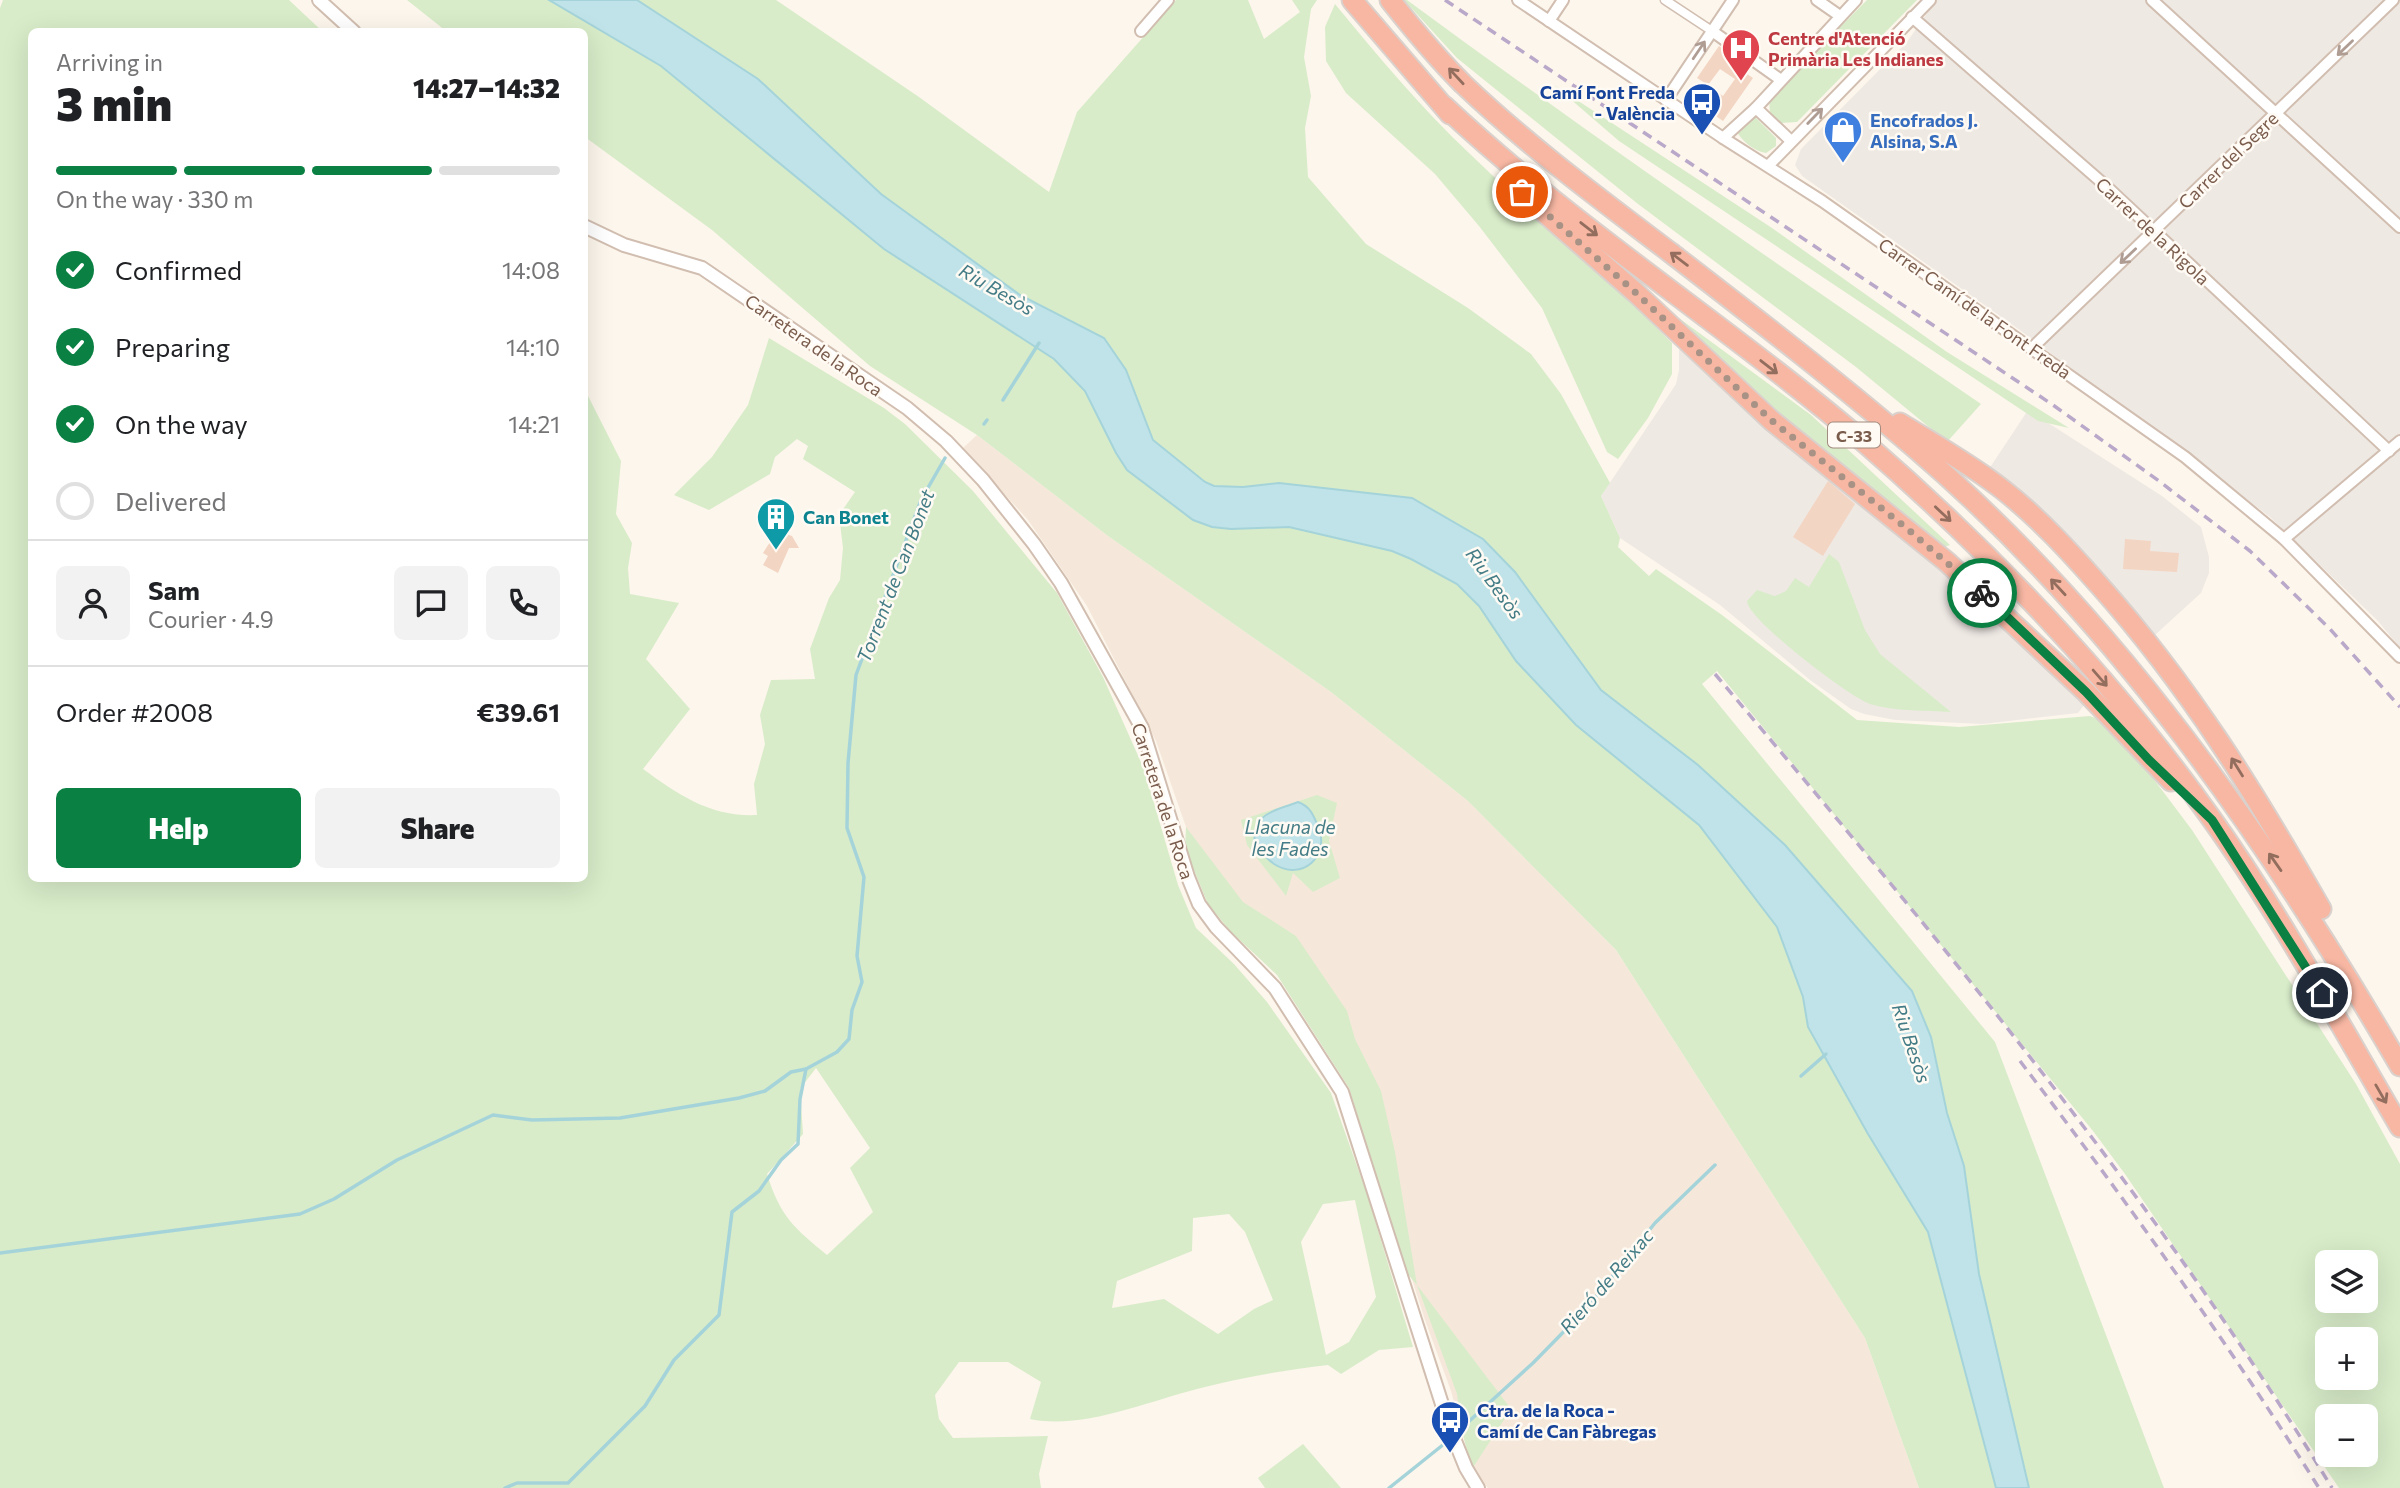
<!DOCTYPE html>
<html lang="en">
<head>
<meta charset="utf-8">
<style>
  :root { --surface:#fff; --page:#f2f2f2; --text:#202124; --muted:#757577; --line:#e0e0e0; --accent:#0b8043 }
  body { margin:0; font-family:Commissioner,sans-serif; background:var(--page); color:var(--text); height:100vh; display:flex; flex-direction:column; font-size:26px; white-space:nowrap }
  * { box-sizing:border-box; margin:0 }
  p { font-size:23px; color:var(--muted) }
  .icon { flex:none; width:38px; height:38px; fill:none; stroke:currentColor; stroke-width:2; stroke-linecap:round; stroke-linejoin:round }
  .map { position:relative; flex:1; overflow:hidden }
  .sheet { position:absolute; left:28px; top:28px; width:560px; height:854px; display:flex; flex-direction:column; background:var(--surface); border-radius:10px; box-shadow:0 7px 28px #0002 }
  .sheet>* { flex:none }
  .buttons { position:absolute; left:2315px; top:1250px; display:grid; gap:14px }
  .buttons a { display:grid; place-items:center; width:63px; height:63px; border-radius:10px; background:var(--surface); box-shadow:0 7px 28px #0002; font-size:35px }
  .pin { position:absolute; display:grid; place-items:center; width:60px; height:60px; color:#fff; margin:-30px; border:4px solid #fff; border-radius:50%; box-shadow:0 2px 7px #0007 }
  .courier { position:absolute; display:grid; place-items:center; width:70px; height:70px; margin:-35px; border:5px solid #0b8043; border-radius:50%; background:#fff; color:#222; box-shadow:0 2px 9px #0007 }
  .overview em { font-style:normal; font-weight:800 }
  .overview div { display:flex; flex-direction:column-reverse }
  .overview { display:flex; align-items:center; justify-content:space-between; height:119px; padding:0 28px }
  h1 { font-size:46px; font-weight:800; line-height:52px }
  .bar { display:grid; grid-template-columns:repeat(4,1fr); gap:10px 7px; align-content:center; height:84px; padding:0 28px }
  .bar i { height:9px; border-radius:5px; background:var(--line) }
  .bar .active { background:var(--accent) }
  .bar p { grid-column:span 4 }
  .line { display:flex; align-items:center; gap:18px; padding:0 28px; border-top:2px solid var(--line) }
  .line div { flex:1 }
  .round { display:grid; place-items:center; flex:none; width:74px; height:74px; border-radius:10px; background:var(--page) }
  ol { padding:0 28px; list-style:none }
  li { display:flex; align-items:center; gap:21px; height:77px }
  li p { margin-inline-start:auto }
  li .icon { padding:7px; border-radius:50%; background:var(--accent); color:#fff; stroke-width:4 }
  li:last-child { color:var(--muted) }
  li i { width:38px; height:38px; border:4px solid var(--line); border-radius:50% }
  .primary-button { display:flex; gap:14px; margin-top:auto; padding:14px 28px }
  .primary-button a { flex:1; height:80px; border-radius:10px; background:var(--accent); color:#fff; font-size:28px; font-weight:800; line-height:80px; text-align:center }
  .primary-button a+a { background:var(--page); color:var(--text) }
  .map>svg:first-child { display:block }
</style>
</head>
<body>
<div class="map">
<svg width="2400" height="1488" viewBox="0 0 2400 1488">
  <rect width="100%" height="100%" fill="#fdf6ec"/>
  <path fill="#f5e8da" d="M977,435L1108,536L1331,692L1468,801L1616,950L1865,1338L1919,1488H1488L1472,1469L1451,1391L1425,1320L1352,1089L1277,972L1187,849L1186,827L1156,741L1087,606L1028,520L963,448Z"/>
  <g fill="#efe9e4">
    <path d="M1936,0H2400V648L2378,621L2270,517L2017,328L1802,176L1795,165L1801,149L1907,42Z"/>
    <path d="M1690,337L2094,692L2078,713L1983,724L1895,720L1864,714L1851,709L1810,680L1720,605L1620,538L1601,496L1676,384L1679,370V350Z"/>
    <path d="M2028,410L2162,496L2201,527L2209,557V573L2201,593L2155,635L2146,647L2073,564L1981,481Z"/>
  </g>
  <g fill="#d8ecc9" fill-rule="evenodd">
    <path d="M3,0H289L322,31L32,32V878H584L585,390L621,461L616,514L632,543L628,568L630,594L679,603L646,659L690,709L643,769C679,795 710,817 757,815L754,784L765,744L760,715L771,680L815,679L810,649L829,598L840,580L843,548L839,515L855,492L803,459L808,446L797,439L775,457L770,474L709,510L674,495L712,457L748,405L769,338L884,408L905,424L973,491L1057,593L1103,677L1144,769L1178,885L1196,928L1234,964L1267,1002L1331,1093L1368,1197L1413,1347L1379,1350L1341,1374L1328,1365C1284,1370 1239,1378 1197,1389C1146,1402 1082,1430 1030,1419L1041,1382L1008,1362H959L935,1395L939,1419L953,1438L1048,1436L1039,1474L1041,1488H0V8ZM816,1068L870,1148L850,1168L873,1212L827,1255C794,1228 780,1216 767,1174L803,1134L800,1089ZM1355,1200L1376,1297L1349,1342L1326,1355L1301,1242L1323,1204ZM1229,1214L1245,1232L1273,1300L1254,1309L1218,1334L1164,1299L1112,1308L1117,1281L1192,1251L1193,1218Z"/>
    <path d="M407,0H549L561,6L661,66L884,249L1054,359L1085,391L1116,453L1127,470L1212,527L1231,529L1280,526L1310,531L1392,551L1411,559L1457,584L1479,606L1516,661L1699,825L1777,927L1803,997L1808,1027L1868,1134L1928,1232L1996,1488H1919L1865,1338L1616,950L1468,801L1331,692L1108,536L977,435L870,366L712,230L585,137L584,32L446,31Z"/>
    <path d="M637,0H776L919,97L1049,192L1077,112L1176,0H1248L1264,39L1300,12L1292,0H1317L1311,9L1304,57L1311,96L1305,128L1308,177L1366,244L1468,308L1531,354L1561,394L1610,483L1601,496L1620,538L1618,547L1649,576L1656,569L1722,615L1857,720L1959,727L2090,716L2113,725L2192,830L2356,1084L2400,1164V1488H2339L2125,1174L2093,1131L1717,671L1702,684L1995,1042L2164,1488H2029L1979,1274L1964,1166L1947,1113L1931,1037L1912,991L1785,845L1698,765L1601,690L1515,572L1483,539L1412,498L1279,483L1243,487L1214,486L1205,482L1153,440L1126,370L1104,338L1020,295L881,194L758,79ZM2328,1262H2366V1300H2328ZM2328,1339H2366V1377H2328ZM2328,1416H2366V1454H2328Z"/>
    <path d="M1404,0H1407C1596,139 1788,272 1981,404L1947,442L1856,367L1638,204L1457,58Z"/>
    <path d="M1867,0H1917L1797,122L1780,123L1770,113L1769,99Z"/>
    <path d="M1335,4C1378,56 1421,108 1470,154C1536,218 1607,277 1672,343V374L1648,418L1618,459L1607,452L1542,308L1479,226L1435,174L1346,93L1326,61L1325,27Z"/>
    <path d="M1554,85L1772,228L1947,352L2069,428L2038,421L1619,141Z"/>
    <path d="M1755,117L1776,138V146L1766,153C1754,151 1743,142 1737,132Z"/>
    <path d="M1672,313L1811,415L1950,545L1942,548L1805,439Z"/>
    <path d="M1829,554L1839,562L1865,630L1880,654L1951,712C1925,710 1895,712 1870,704C1849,697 1747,619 1747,601L1757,590L1775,596L1786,591L1795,578L1809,587Z"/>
    <path d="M1317,795L1337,803L1329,841L1340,878L1313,892L1293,873L1286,896L1247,845L1241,820Z"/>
    <path d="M1186,827L1243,902L1296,936L1347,1011L1355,1039L1381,1091L1395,1152L1417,1285L1511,1409L1472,1469L1462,1431L1457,1394L1417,1285L1406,1272L1349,1088L1277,975L1230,931L1208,904L1185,849Z"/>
    <path d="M1303,1444L1341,1488H1265L1258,1478Z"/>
  </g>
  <g fill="#bfe3e8" stroke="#a5d3da" stroke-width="2">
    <path d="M549,0H637L758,79L881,194L1020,295L1104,338L1126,370L1153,440L1205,482L1214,486L1243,487L1279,483L1412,498L1483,539L1515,572L1601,690L1698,765L1785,845L1912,991L1931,1037L1947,1113L1964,1166L1979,1274L2029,1488H1996L1928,1232L1868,1134L1808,1027L1803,997L1777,927L1699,825L1576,725L1516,661L1479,606L1457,584L1411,559L1392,551L1289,527L1231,529L1212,527L1193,520L1127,470L1116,453L1085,391L1054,359L884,249L661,66Z"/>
    <path d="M1298,802C1311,807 1313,815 1318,826C1331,856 1302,882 1274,864C1267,859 1261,851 1254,845C1254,811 1273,812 1298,802Z"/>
  </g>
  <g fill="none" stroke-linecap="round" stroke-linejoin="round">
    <g stroke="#a5d3da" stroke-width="3.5">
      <path d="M1003,400L1039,343"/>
      <path d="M984,424L987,420"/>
      <path d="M1801,1076L1826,1054"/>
      <path d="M0,1253L300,1214L334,1199L397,1160L493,1115L532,1120L620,1118L739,1098L765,1091L791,1072L806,1069"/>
      <path d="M1466,1424L1533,1363L1586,1309L1655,1223L1715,1165"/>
      <path d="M505,1488L517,1483H568L645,1406L674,1360L719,1315L732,1212L759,1191L781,1160L798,1144L800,1099L806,1069L837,1052L849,1039L852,1010L862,982L857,956L864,877L847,828L848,763L856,675L921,500L945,458"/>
      <path d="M1389,1488L1444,1444"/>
    </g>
  </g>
  <g fill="#f3d5c3">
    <path d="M1719,46L1751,68L1747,74L1753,78L1723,121L1700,105L1711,88L1723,96L1735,79L1720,69L1708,85L1697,78Z"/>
    <path d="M1828,481L1855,504L1823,556L1793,537Z"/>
    <path d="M777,531L792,536L799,548H789L778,573L763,565L768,556L763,553Z"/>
    <path d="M2125,539L2151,541L2150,551L2179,553L2177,572L2123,569Z"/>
  </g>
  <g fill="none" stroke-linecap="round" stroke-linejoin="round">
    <g stroke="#d1beb0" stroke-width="11">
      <path id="pedestrian" d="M1665,0L1712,31"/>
    </g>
    <g stroke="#d1beb0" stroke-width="14">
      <g id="minor">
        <path d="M1518,0L1723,138L1822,201L2185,457L2284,539L2400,657"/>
        <path d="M1817,0L1840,16"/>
        <path d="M2152,0L2400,227"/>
        <path d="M1912,17L2106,186L2389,451"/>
        <path d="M1549,21L1563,0"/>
        <path d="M1141,31L1168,0"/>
        <path d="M1712,31L1781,80"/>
        <path d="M1666,100L1733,0"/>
        <path d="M1756,108L1791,141"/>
        <path d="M1723,138L1756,108L1856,0"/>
        <path d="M1768,166L1930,0"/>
        <path d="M2032,348L2393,0"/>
        <path d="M2284,539L2400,441"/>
      </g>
    </g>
    <g stroke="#d1beb0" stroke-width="16">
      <g id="tertiary">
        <path d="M319,0L354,32"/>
        <path d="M584,226L624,245L702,268L907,408L946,441L983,480L1034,544L1061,583L1142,728L1188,877L1199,904L1216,927L1275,988L1342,1092L1449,1426L1466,1468L1478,1488"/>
      </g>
    </g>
    <g stroke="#dad1cd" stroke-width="23">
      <g id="motorway">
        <path d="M1352,0L1450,114"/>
        <path d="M1390,0C1413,29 1437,58 1463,84C1528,146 1600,199 1671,253C1754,317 1836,380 1915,448C2116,620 2268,839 2400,1066"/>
        <path d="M1444,106C1575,229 1728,326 1865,443C1994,555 2112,679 2211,818C2281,916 2339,1023 2400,1127"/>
        <path d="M1522,193L1635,292L1771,420L1947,562L2086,692L2171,781"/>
        <path d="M1900,423C1934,444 1970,464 2002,489C2038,517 2070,552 2100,586C2189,686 2255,793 2321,909"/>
      </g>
    </g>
    <use href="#pedestrian" stroke="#fff" stroke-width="8"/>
    <use href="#minor" stroke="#fff" stroke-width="10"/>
    <use href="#tertiary" stroke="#fff" stroke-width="12"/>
    <use href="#motorway" stroke="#f7b7a3" stroke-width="19"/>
    <g stroke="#b9a8c9" stroke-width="3.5" stroke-dasharray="10 7" stroke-linecap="butt">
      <path d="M1445,0L2053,405L2159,481L2250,551L2330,629L2400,707"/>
      <path d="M1715,674C1935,934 2155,1197 2332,1488"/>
      <path d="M2020,1061C2125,1199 2227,1341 2319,1488"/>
    </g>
  </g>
  <defs><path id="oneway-shaft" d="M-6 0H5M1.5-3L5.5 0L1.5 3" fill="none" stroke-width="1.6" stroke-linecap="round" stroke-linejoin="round" transform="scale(1.75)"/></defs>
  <g stroke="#af9d94">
    <use href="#oneway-shaft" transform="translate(2345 48) rotate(136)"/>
    <use href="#oneway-shaft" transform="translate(1699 50) rotate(-56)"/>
    <use href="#oneway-shaft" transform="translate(1815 116) rotate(-46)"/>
    <use href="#oneway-shaft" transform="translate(2128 256) rotate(137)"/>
  </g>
  <g stroke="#936e5e">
    <use href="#oneway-shaft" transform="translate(1456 76) rotate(-133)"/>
    <use href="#oneway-shaft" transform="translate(1589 229) rotate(38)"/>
    <use href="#oneway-shaft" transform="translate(1679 259) rotate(-143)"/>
    <use href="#oneway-shaft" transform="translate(1769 367) rotate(38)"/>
    <use href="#oneway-shaft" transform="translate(1943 514) rotate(43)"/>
    <use href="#oneway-shaft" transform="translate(2058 587) rotate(-133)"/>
    <use href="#oneway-shaft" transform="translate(2100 678) rotate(49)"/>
    <use href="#oneway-shaft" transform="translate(2237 767) rotate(-122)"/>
    <use href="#oneway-shaft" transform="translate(2275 862) rotate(-125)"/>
    <use href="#oneway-shaft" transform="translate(2381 1094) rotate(60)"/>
  </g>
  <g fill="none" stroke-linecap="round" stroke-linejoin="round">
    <path stroke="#a89285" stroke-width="7" stroke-dasharray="0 12.6" d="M1522,192L1635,292L1771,420L1910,531L1982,593"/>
    <path stroke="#0b8043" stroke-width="9" d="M1982,593L2086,692L2149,760L2212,820L2322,993"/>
  </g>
  <defs>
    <g id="hospital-pin" transform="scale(2.0125)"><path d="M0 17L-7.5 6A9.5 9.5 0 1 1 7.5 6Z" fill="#e0444e" stroke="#fffaf3"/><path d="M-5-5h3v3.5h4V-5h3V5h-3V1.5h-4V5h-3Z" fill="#fff"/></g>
    <g id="bus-pin" transform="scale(2.0125)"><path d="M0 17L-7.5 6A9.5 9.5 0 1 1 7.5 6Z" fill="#1a4fb4" stroke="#fffaf3"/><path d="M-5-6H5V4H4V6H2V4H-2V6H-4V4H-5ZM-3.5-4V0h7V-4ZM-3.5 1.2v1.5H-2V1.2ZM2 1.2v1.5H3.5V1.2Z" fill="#fff"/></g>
    <g id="shop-pin" transform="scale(2.0125)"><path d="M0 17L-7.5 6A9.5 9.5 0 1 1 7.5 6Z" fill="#3f7fe0" stroke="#fffaf3"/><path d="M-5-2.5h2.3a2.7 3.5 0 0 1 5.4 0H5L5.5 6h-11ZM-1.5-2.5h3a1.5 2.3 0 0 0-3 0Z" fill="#fff"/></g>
    <g id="building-pin" transform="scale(2.0125)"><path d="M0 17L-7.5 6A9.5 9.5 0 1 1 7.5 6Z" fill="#0f9aa8" stroke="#fffaf3"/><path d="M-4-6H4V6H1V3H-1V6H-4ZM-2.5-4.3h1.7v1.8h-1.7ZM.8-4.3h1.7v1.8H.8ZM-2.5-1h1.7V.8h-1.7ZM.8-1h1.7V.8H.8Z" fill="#fff"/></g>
  </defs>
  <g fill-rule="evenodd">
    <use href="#hospital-pin" x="1741" y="48"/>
    <use href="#bus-pin" x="1702" y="102"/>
    <use href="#shop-pin" x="1843" y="130"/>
    <use href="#building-pin" x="776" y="517"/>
    <use href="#bus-pin" x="1450" y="1420"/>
  </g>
  <g text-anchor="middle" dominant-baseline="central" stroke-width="5" stroke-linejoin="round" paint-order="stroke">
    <rect fill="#fffaf3" stroke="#a28b7f" stroke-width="2" x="1828" y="422.5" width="52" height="25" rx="5"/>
    <g font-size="16" font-weight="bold" fill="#7a5c4d">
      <text x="1854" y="435">C-33</text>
    </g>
    <g font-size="18" font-weight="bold" fill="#be3a42" stroke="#fffaf3" text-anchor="start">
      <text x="1768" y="38">Centre d'Atenció<tspan x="1768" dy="21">Primària Les Indianes</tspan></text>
    </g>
    <g font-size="18" font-weight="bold" fill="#164399" stroke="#fffaf3" text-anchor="end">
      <text x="1675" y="92">Camí Font Freda<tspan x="1675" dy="21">- València</tspan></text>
      <text x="1477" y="1410" text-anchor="start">Ctra. de la Roca -<tspan x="1477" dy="21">Camí de Can Fàbregas</tspan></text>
    </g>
    <g font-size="18" font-weight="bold" fill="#366cbe" stroke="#fffaf3" text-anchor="start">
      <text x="1870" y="120">Encofrados J.<tspan x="1870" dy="21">Alsina, S.A</tspan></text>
    </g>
    <g font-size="18" fill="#7a5c4d" stroke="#fffaf3">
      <text transform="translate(2228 160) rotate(-44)">Carrer del Segre</text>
      <text transform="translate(2153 231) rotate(43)">Carrer de la Rigola</text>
      <text transform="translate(1975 308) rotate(35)">Carrer Camí de la Font Freda</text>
      <text transform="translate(814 345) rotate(35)">Carretera de la Roca</text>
      <text transform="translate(1163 801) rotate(72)">Carretera de la Roca</text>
    </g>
    <g font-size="18" font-weight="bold" fill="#0d838f" stroke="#fffaf3" text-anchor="start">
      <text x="803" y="517">Can Bonet</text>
    </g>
    <g font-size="19" font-style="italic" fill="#437c86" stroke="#fffaf3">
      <text transform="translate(997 289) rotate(30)">Riu Besòs</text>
      <text transform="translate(895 576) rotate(-69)">Torrent de Can Bonet</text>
      <text transform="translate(1495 583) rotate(54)">Riu Besòs</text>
      <text x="1290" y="826">Llacuna de<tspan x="1290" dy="22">les Fades</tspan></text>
      <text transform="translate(1912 1043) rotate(71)">Riu Besòs</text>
      <text transform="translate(1606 1281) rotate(-49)">Rieró de Reixac</text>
    </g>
  </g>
</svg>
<div class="buttons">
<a><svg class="icon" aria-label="layers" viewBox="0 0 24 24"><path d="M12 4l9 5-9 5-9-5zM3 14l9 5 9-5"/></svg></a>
<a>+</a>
<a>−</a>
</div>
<div class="pin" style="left:1522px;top:192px;background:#ea580c"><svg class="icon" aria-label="bag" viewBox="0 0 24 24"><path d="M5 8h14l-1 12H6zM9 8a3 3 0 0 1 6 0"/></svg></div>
<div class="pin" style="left:2322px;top:993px;background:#1f2937"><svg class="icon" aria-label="home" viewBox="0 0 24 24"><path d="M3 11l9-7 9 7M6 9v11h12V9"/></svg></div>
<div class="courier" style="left:1982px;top:593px"><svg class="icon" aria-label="bike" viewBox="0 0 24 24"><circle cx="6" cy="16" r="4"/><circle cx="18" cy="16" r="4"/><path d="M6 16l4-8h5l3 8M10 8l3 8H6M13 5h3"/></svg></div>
<section class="sheet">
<div class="overview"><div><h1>3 min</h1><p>Arriving in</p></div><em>14:27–14:32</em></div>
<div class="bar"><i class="active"></i><i class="active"></i><i class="active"></i><i></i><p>On the way · 330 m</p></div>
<ol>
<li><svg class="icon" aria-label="check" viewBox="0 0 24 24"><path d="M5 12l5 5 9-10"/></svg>Confirmed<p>14:08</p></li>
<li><svg class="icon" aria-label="check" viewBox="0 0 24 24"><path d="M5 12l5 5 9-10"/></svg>Preparing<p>14:10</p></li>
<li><svg class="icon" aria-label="check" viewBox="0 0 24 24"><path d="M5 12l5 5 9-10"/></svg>On the way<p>14:21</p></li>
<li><i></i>Delivered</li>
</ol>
<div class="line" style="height:126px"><a class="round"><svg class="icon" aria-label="person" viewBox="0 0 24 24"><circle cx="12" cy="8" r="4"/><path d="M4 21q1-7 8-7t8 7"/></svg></a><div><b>Sam</b><p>Courier · 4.9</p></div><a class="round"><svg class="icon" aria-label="chat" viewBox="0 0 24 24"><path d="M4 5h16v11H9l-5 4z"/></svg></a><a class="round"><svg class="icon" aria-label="phone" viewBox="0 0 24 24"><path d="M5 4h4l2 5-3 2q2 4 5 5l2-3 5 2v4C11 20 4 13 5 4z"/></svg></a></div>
<div class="line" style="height:91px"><div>Order #2008</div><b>€39.61</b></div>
<div class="primary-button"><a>Help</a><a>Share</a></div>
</section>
</div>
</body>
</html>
